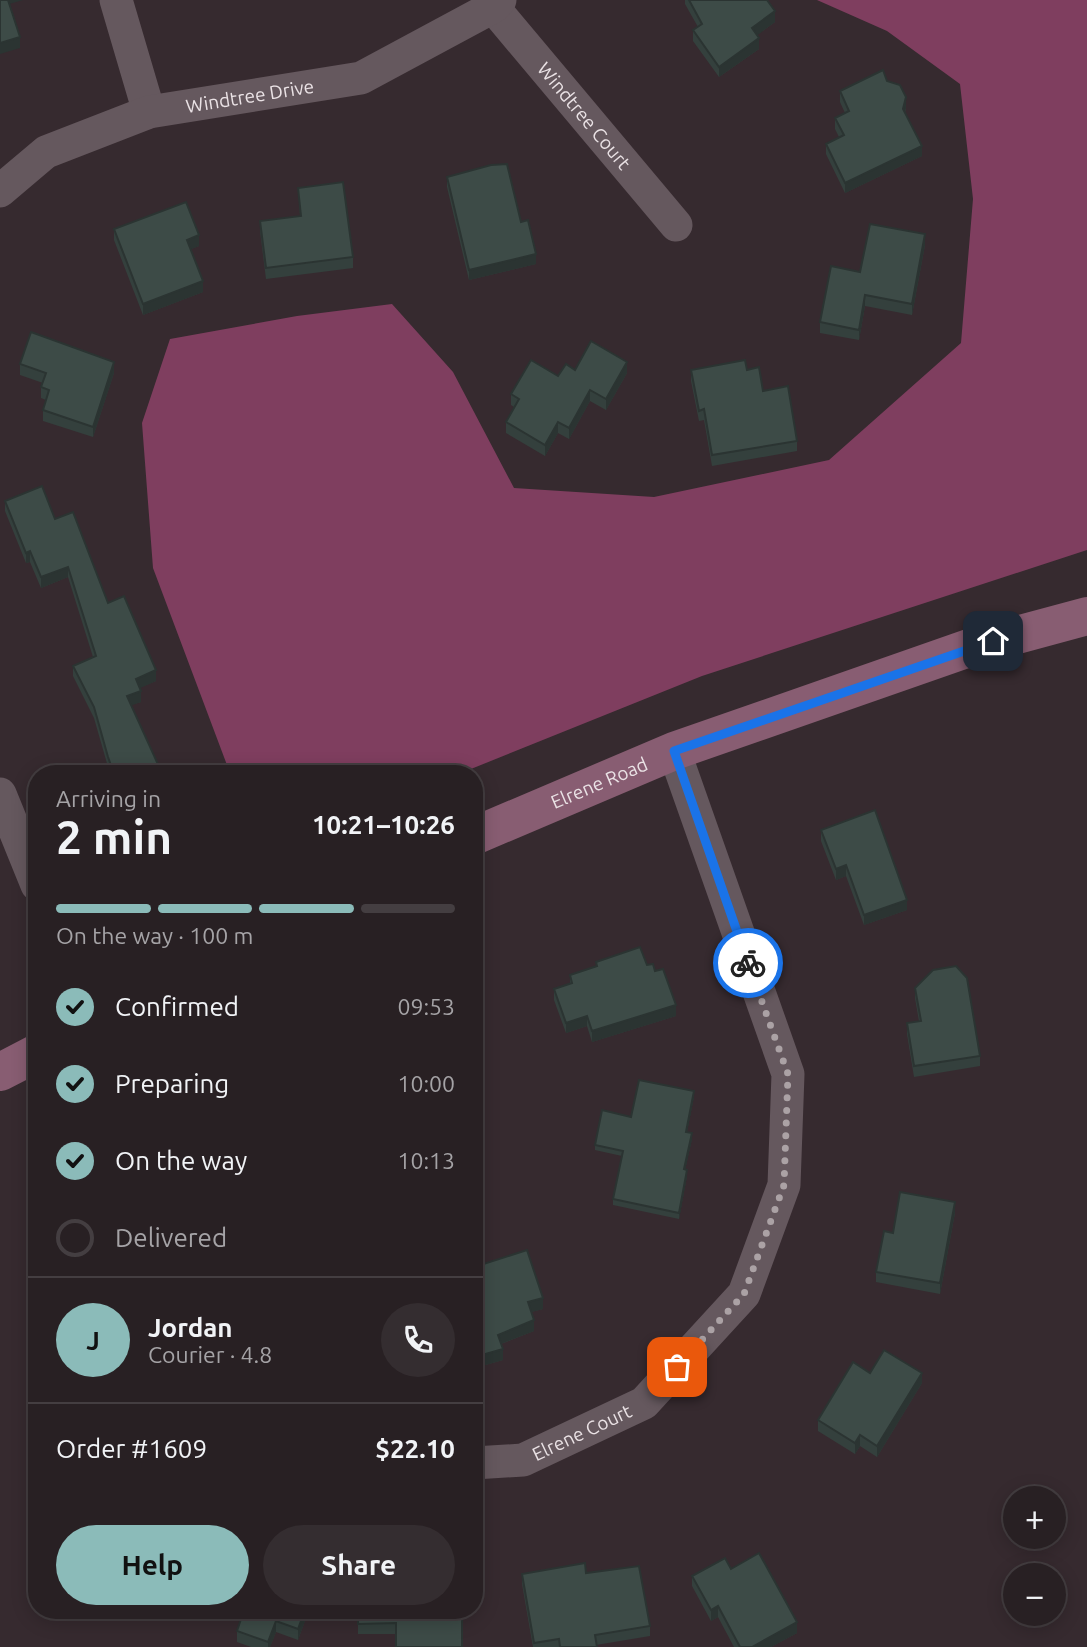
<!DOCTYPE html>
<html lang="en">
<head>
<meta charset="utf-8">
<style>
  :root { --surface:#282023; --page:#342d30; --text:#f1f3f6; --muted:#a5a3a6; --line:#443e41; --accent:#8bbbb9 }
  body { margin:0; font-family:Ubuntu,sans-serif; background:var(--page); color:var(--text); height:100vh; display:flex; flex-direction:column; font-size:26px; white-space:nowrap }
  * { box-sizing:border-box; margin:0 }
  p { font-size:23px; color:var(--muted) }
  .icon { flex:none; width:38px; height:38px; fill:none; stroke:currentColor; stroke-width:2; stroke-linecap:round; stroke-linejoin:round }
  .map { position:relative; flex:1; overflow:hidden }
  .drawer { position:absolute; left:28px; top:765px; width:455px; height:854px; display:flex; flex-direction:column; background:var(--surface); border-radius:28px; box-shadow:0 4px 18px #0003,0 0 0 2px var(--line) }
  .drawer>* { flex:none }
  .buttons { position:absolute; left:1003px; top:1486px; display:grid; gap:14px }
  .buttons a { display:grid; place-items:center; width:63px; height:63px; border-radius:50%; background:var(--surface); box-shadow:0 4px 18px #0003,0 0 0 2px var(--line); font-size:35px }
  .pin { position:absolute; display:grid; place-items:center; width:60px; height:60px; color:#fff; margin:-30px; border-radius:14px; box-shadow:0 4px 10px #0006 }
  .courier { position:absolute; display:grid; place-items:center; width:70px; height:70px; margin:-35px; border:5px solid #1a73e8; border-radius:50%; background:#fff; color:#222; box-shadow:0 2px 9px #0007 }
  .head em { font-style:normal; font-weight:700 }
  .head div { display:flex; flex-direction:column-reverse }
  .head { display:flex; align-items:center; justify-content:space-between; height:119px; padding:0 28px }
  h1 { font-size:46px; font-weight:700; line-height:52px }
  .bar { display:grid; grid-template-columns:repeat(4,1fr); gap:10px 7px; align-content:center; height:84px; padding:0 28px }
  .bar i { height:9px; border-radius:5px; background:var(--line) }
  .bar .selected { background:var(--accent) }
  .bar p { grid-column:span 4 }
  .line { display:flex; align-items:center; gap:18px; padding:0 28px; border-top:2px solid var(--line) }
  .line div { flex:1 }
  .round { display:grid; place-items:center; flex:none; width:74px; height:74px; border-radius:37px; background:var(--page) }
  ol { padding:0 28px; list-style:none }
  li { display:flex; align-items:center; gap:21px; height:77px }
  li p { margin-inline-start:auto }
  li .icon { padding:7px; border-radius:50%; background:var(--accent); color:#111; stroke-width:4 }
  li:last-child { color:var(--muted) }
  li i { width:38px; height:38px; border:4px solid var(--line); border-radius:50% }
  .primary-button { display:flex; gap:14px; margin-top:auto; padding:14px 28px }
  .primary-button a { flex:1; height:80px; border-radius:42px; background:var(--accent); color:#111; font-size:28px; font-weight:700; line-height:80px; text-align:center }
  .primary-button a+a { background:var(--page); color:var(--text) }
  .map>svg:first-child { display:block }
</style>
</head>
<body>
<div class="map">
<svg width="1087" height="1647" viewBox="0 0 1087 1647">
  <rect width="100%" height="100%" fill="#362a2f"/>
  <path fill="#7f3e5f" d="M817,0H1087V550L702,676L461,773H230L153,568L142,423L170,339L297,316L392,304L453,372L514,488L654,497L829,460L961,343L973,199L960,84L887,31Z"/>
  <g fill="none" stroke-linecap="round" stroke-linejoin="round">
    <g stroke="#65585e" stroke-width="33">
      <path d="M116,0L149,112"/>
      <path id="s1" d="M493,7L676,225"/>
      <path id="s2" d="M0,191L46,152L149,112L361,78L493,7L500,0"/>
      <path d="M0,794L37,885"/>
      <path id="s3" d="M474,1463L523,1460L644,1403L744,1294L784,1185L788,1074L674,751"/>
    </g>
    <g stroke="#885d72" stroke-width="38">
      <path id="s4" d="M474,836L674,751L969,648L1087,616"/>
      <path d="M0,1072L37,1053"/>
    </g>
  </g>
  <g fill="#34403d">
    <path d="M685,0H689L775,22L757,35L759,49L719,77L693,41V30L698,27L685,4Z"/>
    <path d="M887,81L906,108L905,113L922,156L845,193L826,154V144L839,137L835,129V118L845,113L840,102V91Z"/>
    <path d="M447,177L521,222L536,264L469,280L447,187Z"/>
    <path d="M298,188L353,257V268L266,279L260,231V221L300,216Z"/>
    <path d="M114,229L199,246L191,249L203,292L143,315L114,240Z"/>
    <path d="M925,245L912,315L865,306L859,340L820,333V322L860,272Z"/>
    <path d="M20,364L114,373L93,437L43,421V410L46,400L41,398V387L43,383L20,375Z"/>
    <path d="M575,370L627,373L606,410L590,401L569,439L558,433L545,456L506,433V422L514,407L511,405V394Z"/>
    <path d="M691,370H747L797,441V451L712,466L704,420L699,421L691,381Z"/>
    <path d="M5,501L55,519L108,603L156,681L139,688L141,702L131,705L161,771L170,774H110L94,718L73,676V666L93,657L68,577L41,588L30,562L26,563L5,511Z"/>
    <path d="M821,830L907,910L864,925L846,876L836,880L821,841Z"/>
    <path d="M596,962L647,965L655,971L676,1016L592,1042L587,1026L566,1033L554,1000V989L570,984V975L596,966Z"/>
    <path d="M915,988L980,1056V1066L914,1077L907,1034V1023L919,1021L915,998Z"/>
    <path d="M694,1097L687,1132L692,1139L685,1170L687,1176L679,1219L613,1205V1199L622,1156L595,1150V1145L631,1117Z"/>
    <path d="M955,1213L940,1294L876,1282V1272L893,1233Z"/>
    <path d="M474,1267L543,1309L531,1312L534,1331L501,1344L503,1360L482,1366L474,1367Z"/>
    <path d="M870,1373L922,1383L877,1457L860,1446L855,1454L818,1431V1420Z"/>
    <path d="M731,1569L797,1633L771,1647H734L718,1617L711,1621L692,1586V1576Z"/>
    <path d="M522,1574L650,1626V1636L596,1645L597,1647H533L522,1584Z"/>
    <path d="M217,1610H309L298,1640L276,1632L270,1647H251L237,1642V1631L241,1620L217,1612Z"/>
    <path d="M358,1610H462L396,1634H358Z"/>
  </g>
  <g fill="#2b3432">
    <path d="M6,0H23L6,5Z"/>
    <path d="M775,11V22L752,39V28Z"/>
    <path d="M20,37V48L0,54V43Z"/>
    <path d="M759,38V49L719,77V67Z"/>
    <path d="M906,97V108L903,119V109Z"/>
    <path d="M922,146V156L845,193V183Z"/>
    <path d="M925,234V245L912,315V304Z"/>
    <path d="M199,235V246L187,251V240Z"/>
    <path d="M536,254V264L469,280V270Z"/>
    <path d="M203,281V292L143,315V304Z"/>
    <path d="M865,295V306L859,340V330Z"/>
    <path d="M114,362V373L93,437V427Z"/>
    <path d="M627,362V373L606,410V399Z"/>
    <path d="M590,390V401L569,439V428Z"/>
    <path d="M558,422V433L545,456V445Z"/>
    <path d="M30,551V562L26,563V553Z"/>
    <path d="M68,567V577L41,588V577Z"/>
    <path d="M156,670V681L136,690V679Z"/>
    <path d="M141,691V702L127,707V696Z"/>
    <path d="M846,865V876L836,880V869Z"/>
    <path d="M907,900V910L864,925V915Z"/>
    <path d="M676,1005V1016L592,1042V1031Z"/>
    <path d="M587,1016V1026L566,1033V1023Z"/>
    <path d="M694,1091V1097L686,1137V1132Z"/>
    <path d="M692,1133V1139L684,1175V1169Z"/>
    <path d="M687,1170V1176L679,1219V1213Z"/>
    <path d="M955,1202V1213L940,1294V1283Z"/>
    <path d="M543,1298V1309L528,1313V1302Z"/>
    <path d="M534,1320V1331L498,1345V1335Z"/>
    <path d="M503,1349V1360L482,1366V1355Z"/>
    <path d="M922,1373V1383L877,1457V1446Z"/>
    <path d="M860,1435V1446L855,1454V1443Z"/>
    <path d="M718,1606V1617L711,1621V1610Z"/>
    <path d="M305,1610H309L298,1640V1629Z"/>
    <path d="M276,1621V1632L270,1647H268V1642Z"/>
    <path d="M797,1622V1633L771,1647H752Z"/>
  </g>
  <g fill="#3d4b47" stroke="#2b3432" stroke-width="2">
    <path d="M0,0H8L20,37L0,43Z"/>
    <path d="M689,0H767L775,11L752,28L759,38L719,67L693,30L702,24Z"/>
    <path d="M883,70L887,81L900,85L906,97L903,109L922,146L845,183L826,144L844,135L835,118L849,111L840,91Z"/>
    <path d="M507,164L521,222L528,220L536,254L469,270L447,177L491,165Z"/>
    <path d="M343,182L353,257L266,268L260,221L301,216L298,188Z"/>
    <path d="M186,202L199,235L187,240L203,281L143,304L114,229Z"/>
    <path d="M870,224L925,234L912,304L865,295L859,330L820,322L831,266L860,272Z"/>
    <path d="M31,332L114,362L93,427L43,410L49,390L41,387L46,373L20,364Z"/>
    <path d="M591,341L627,362L606,399L590,390L569,428L558,422L545,445L506,422L519,399L511,394L531,360L558,376L566,364L575,370Z"/>
    <path d="M745,360L747,370L759,367L763,391L788,386L797,441L712,455L704,409L699,411L691,370Z"/>
    <path d="M42,486L55,519L73,512L108,603L124,596L156,670L136,679L141,691L127,696L161,771L167,768L170,774H114L108,757L94,707L73,666L96,656L68,567L41,577L30,551L26,553L5,501Z"/>
    <path d="M875,810L907,900L864,915L846,865L836,869L821,830Z"/>
    <path d="M640,947L647,965L653,964L655,971L663,969L676,1005L592,1031L587,1016L566,1023L554,989L572,983L570,975L597,966L596,962Z"/>
    <path d="M956,966L967,978L980,1056L914,1066L907,1023L921,1021L915,988L933,970Z"/>
    <path d="M639,1080L694,1091L686,1132L692,1133L684,1169L687,1170L679,1213L613,1199L623,1151L595,1145L602,1110L631,1117Z"/>
    <path d="M900,1192L955,1202L940,1283L876,1272L884,1231L893,1233Z"/>
    <path d="M527,1250L543,1298L528,1302L534,1320L498,1335L503,1349L482,1355L474,1356V1267Z"/>
    <path d="M884,1350L922,1373L877,1446L860,1435L855,1443L818,1420L853,1362L870,1373Z"/>
    <path d="M759,1553L797,1622L752,1647H740L718,1606L711,1610L692,1576L725,1558L731,1569Z"/>
    <path d="M585,1563L586,1573L639,1566L650,1626L595,1635L597,1647H560L559,1639L534,1643L522,1574Z"/>
    <path d="M243,1610H305L298,1629L276,1621L268,1642L237,1631L244,1610Z"/>
    <path d="M358,1610H462V1647H396V1623L358,1624Z"/>
  </g>
  <g fill="none" stroke-linecap="round" stroke-linejoin="round">
    <path stroke="#aba2a5" stroke-width="7" stroke-dasharray="0 12.6" d="M677,1367L744,1294L784,1185L788,1074L748,963"/>
    <path stroke="#1a73e8" stroke-width="9" d="M748,963L674,751L993,641"/>
  </g>
  <g text-anchor="middle" dominant-baseline="central" stroke-width="5" stroke-linejoin="round" paint-order="stroke">
    <g font-size="19" fill="#eae2e5" stroke="#362a2f">
      <text stroke="none"><textPath href="#s2" startOffset="273">Windtree Drive</textPath></text>
      <text stroke="none"><textPath href="#s1" startOffset="142">Windtree Court</textPath></text>
      <text stroke="none"><textPath href="#s4" startOffset="136">Elrene Road</textPath></text>
      <text stroke="none"><textPath href="#s3" startOffset="114">Elrene Court</textPath></text>
    </g>
  </g>
</svg>
<div class="buttons">
<a>+</a>
<a>−</a>
</div>
<div class="pin" style="left:677px;top:1367px;background:#ea580c"><svg class="icon" aria-label="bag" viewBox="0 0 24 24"><path d="M5 8h14l-1 12H6zM9 8a3 3 0 0 1 6 0"/></svg></div>
<div class="pin" style="left:993px;top:641px;background:#1f2937"><svg class="icon" aria-label="home" viewBox="0 0 24 24"><path d="M3 11l9-7 9 7M6 9v11h12V9"/></svg></div>
<div class="courier" style="left:748px;top:963px"><svg class="icon" aria-label="bike" viewBox="0 0 24 24"><circle cx="6" cy="16" r="4"/><circle cx="18" cy="16" r="4"/><path d="M6 16l4-8h5l3 8M10 8l3 8H6M13 5h3"/></svg></div>
<section class="drawer">
<div class="head"><div><h1>2 min</h1><p>Arriving in</p></div><em>10:21–10:26</em></div>
<div class="bar"><i class="selected"></i><i class="selected"></i><i class="selected"></i><i></i><p>On the way · 100 m</p></div>
<ol>
<li><svg class="icon" aria-label="check" viewBox="0 0 24 24"><path d="M5 12l5 5 9-10"/></svg>Confirmed<p>09:53</p></li>
<li><svg class="icon" aria-label="check" viewBox="0 0 24 24"><path d="M5 12l5 5 9-10"/></svg>Preparing<p>10:00</p></li>
<li><svg class="icon" aria-label="check" viewBox="0 0 24 24"><path d="M5 12l5 5 9-10"/></svg>On the way<p>10:13</p></li>
<li><i></i>Delivered</li>
</ol>
<div class="line" style="height:126px"><b class="round" style="background:var(--accent);color:#111">J</b><div><b>Jordan</b><p>Courier · 4.8</p></div><a class="round"><svg class="icon" aria-label="phone" viewBox="0 0 24 24"><path d="M5 4h4l2 5-3 2q2 4 5 5l2-3 5 2v4C11 20 4 13 5 4z"/></svg></a></div>
<div class="line" style="height:91px"><div>Order #1609</div><b>$22.10</b></div>
<div class="primary-button"><a>Help</a><a>Share</a></div>
</section>
</div>
</body>
</html>
